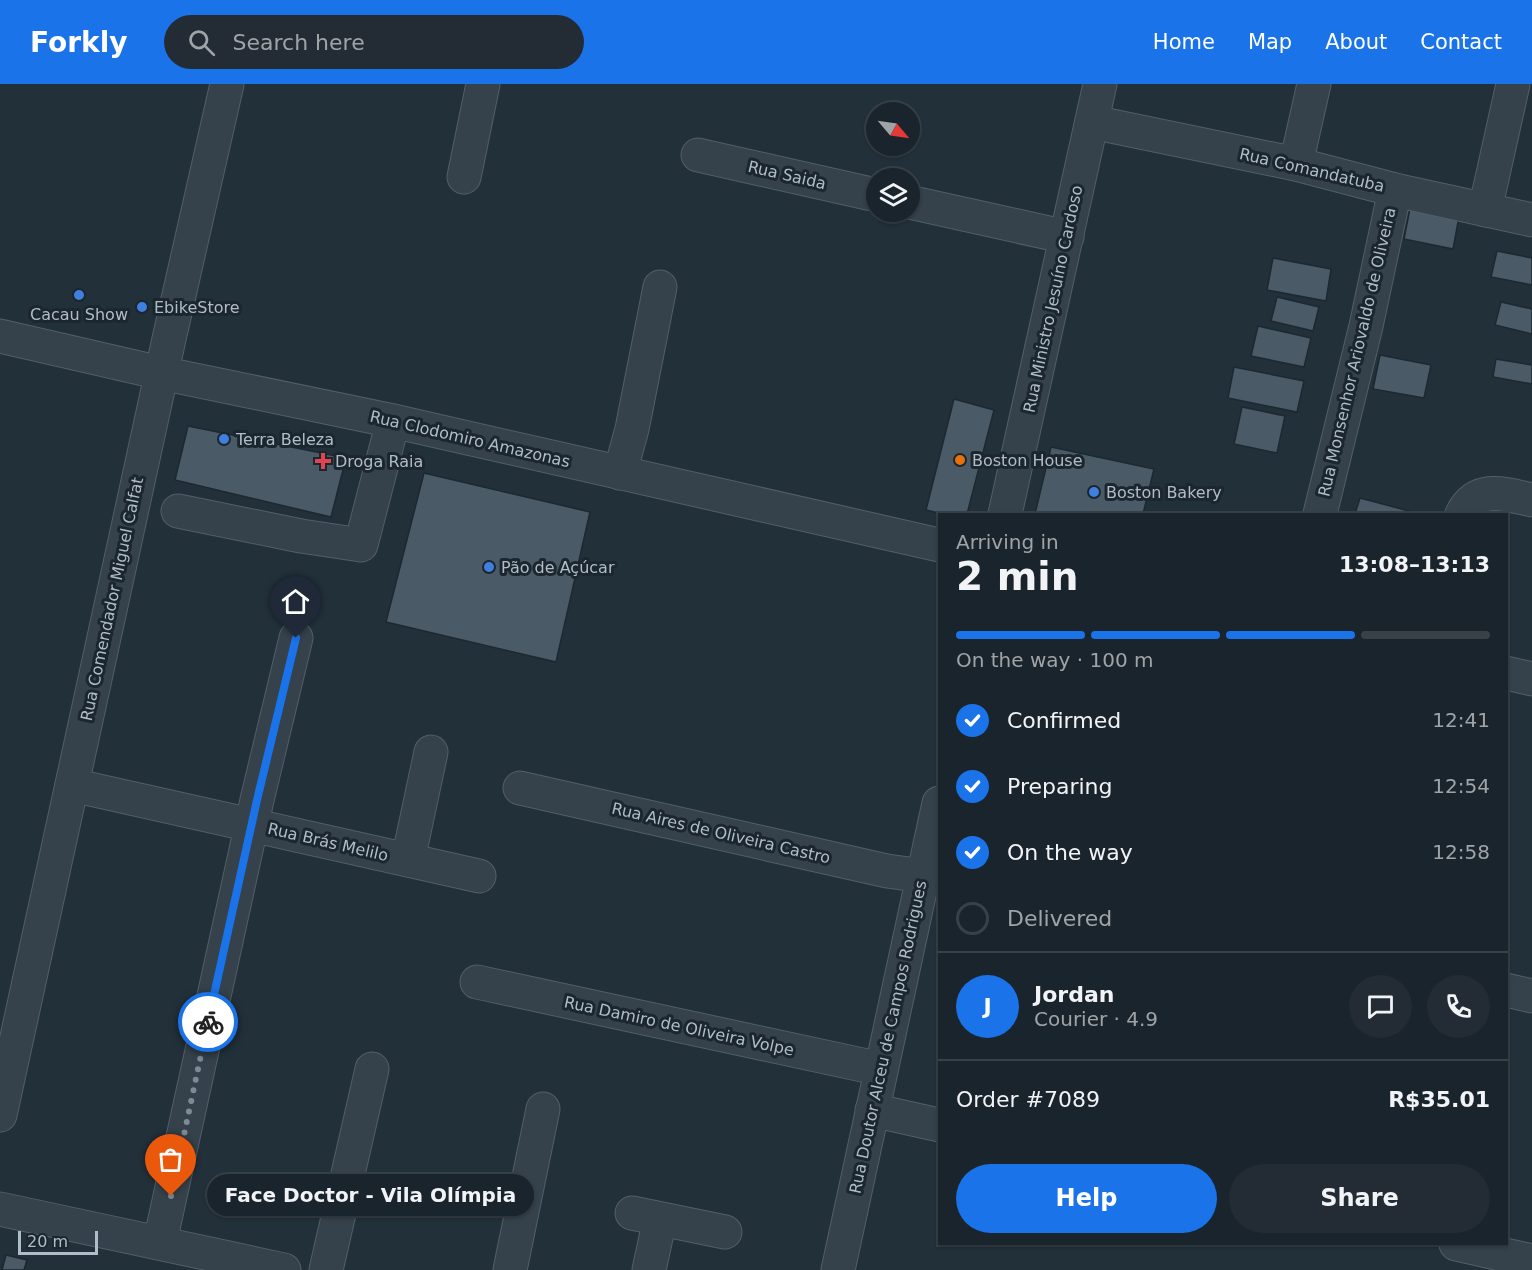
<!DOCTYPE html>
<html lang="en">
<head>
<meta charset="utf-8">
<style>
  :root { --surface:#1a242c; --page:#232c34; --text:#f1f3f6; --muted:#9fa4a9; --line:#384148; --accent:#1a73e8 }
  body { margin:0; font-family:"DejaVu Sans",sans-serif; background:var(--page); color:var(--text); height:100vh; display:flex; flex-direction:column; font-size:22px; white-space:nowrap }
  * { box-sizing:border-box; margin:0 }
  p { font-size:20px; color:var(--muted) }
  .icon { flex:none; width:33px; height:33px; fill:none; stroke:currentColor; stroke-width:2; stroke-linecap:round; stroke-linejoin:round }
  .map { position:relative; flex:1; overflow:hidden }
  .details { position:absolute; left:938px; top:429px; width:570px; height:732px; display:flex; flex-direction:column; background:var(--surface); border-radius:0px; box-shadow:0 2px 4px #0004,0 0 0 2px var(--line) }
  .details>* { flex:none }
  .needle { width:39px; rotate:119deg }
  .fabs { position:absolute; left:866px; top:18px; display:grid; gap:12px }
  .fabs a { display:grid; place-items:center; width:54px; height:54px; border-radius:50%; background:var(--surface); box-shadow:0 2px 4px #0004,0 0 0 2px var(--line); font-size:30px }
  .scale { position:absolute; left:18px; bottom:15px; width:80px; box-sizing:border-box; padding-left:6px; border:3px solid #b0bcc7; border-top:0; font-size:16px; line-height:21px; white-space:nowrap; color:#b0bcc7; -webkit-text-stroke:4px #1b262f; paint-order:stroke }
  .pin { position:absolute; display:grid; place-items:center; width:51px; height:51px; color:#fff; margin:-62px -26px; border-radius:50% 50% 50% 0; rotate:-45deg; box-shadow:0 0 6px #0007 }
  .pin .icon { rotate:45deg }
  .courier { position:absolute; display:grid; place-items:center; width:60px; height:60px; margin:-30px; border:4px solid #1a73e8; border-radius:50%; background:#fff; color:#222; box-shadow:0 2px 8px #0007 }
  .bubble { position:absolute; height:42px; border-radius:21px; background:var(--surface); box-shadow:0 2px 4px #0004,0 0 0 2px var(--line); font-size:20px; font-weight:600; line-height:42px; text-align:center }
  .head em { font-style:normal; font-weight:600 }
  .head div { display:flex; flex-direction:column-reverse }
  .head { display:flex; align-items:center; justify-content:space-between; height:102px; padding:0 18px }
  h1 { font-size:39px; font-weight:600; line-height:45px }
  .bar { display:grid; grid-template-columns:repeat(4,1fr); gap:9px 6px; align-content:center; height:72px; padding:0 18px }
  .bar i { height:8px; border-radius:4px; background:var(--line) }
  .bar .current { background:var(--accent) }
  .bar p { grid-column:span 4 }
  .line { display:flex; align-items:center; gap:15px; padding:0 18px; border-top:2px solid var(--line) }
  .line div { flex:1 }
  .round { display:grid; place-items:center; flex:none; width:63px; height:63px; border-radius:32px; background:var(--page) }
  ol { padding:0 18px; list-style:none }
  li { display:flex; align-items:center; gap:18px; height:66px }
  li p { margin-inline-start:auto }
  li .icon { padding:6px; border-radius:50%; background:var(--accent); color:#fff; stroke-width:4 }
  li:last-child { color:var(--muted) }
  li i { width:33px; height:33px; border:3px solid var(--line); border-radius:50% }
  .button { display:flex; gap:12px; margin-top:auto; padding:12px 18px }
  .button a { flex:1; height:69px; border-radius:36px; background:var(--accent); color:#fff; font-size:24px; font-weight:600; line-height:69px; text-align:center }
  .button a+a { background:var(--page); color:var(--text) }
  header { display:flex; align-items:center; gap:36px; box-sizing:border-box; height:84px; padding:0 30px; background:var(--accent); color:#fff }
  header strong { font-size:28px }
  nav { display:flex; gap:33px; margin-inline-start:auto; font-size:21px }
  .search { width:420px; height:54px; background:var(--page); display:flex; align-items:center; gap:15px; box-sizing:border-box; padding:0 21px; border-radius:33px; color:var(--muted); font-size:22px }
  .map>svg:first-child { display:block }
</style>
</head>
<body>
<header>
<strong>Forkly</strong>
<div class="search"><svg class="icon" aria-label="search" viewBox="0 0 24 24"><circle cx="10" cy="10" r="6"/><path d="M15 15l6 6"/></svg>Search here</div>
<nav><a>Home</a><a>Map</a><a>About</a><a>Contact</a></nav>
</header>
<div class="map">
<svg width="1532" height="1186" viewBox="0 0 1532 1186">
  <rect width="100%" height="100%" fill="#22303a"/>
  <g fill="#4a5a66" stroke="#1d2831" stroke-width="1.5">
    <path d="M1410,124L1459,133L1453,165L1404,155Z"/>
    <path d="M1497,167L1532,174V201L1491,193Z"/>
    <path d="M1273,174L1331,185L1326,217L1267,206Z"/>
    <path d="M1277,213L1319,223L1313,247L1271,237Z"/>
    <path d="M1501,218L1532,225V250L1495,241Z"/>
    <path d="M1258,242L1311,254L1304,283L1251,272Z"/>
    <path d="M1380,271L1431,281L1424,314L1373,305Z"/>
    <path d="M1496,275L1532,281V300L1493,293Z"/>
    <path d="M1234,283L1304,297L1297,328L1228,314Z"/>
    <path d="M954,315L994,326L967,430H943L926,426Z"/>
    <path d="M1242,323L1285,332L1277,369L1234,360Z"/>
    <path d="M188,342L346,374L331,433L175,396Z"/>
    <path d="M1051,363L1154,385L1143,430H1035Z"/>
    <path d="M424,389L590,428L556,578L386,538Z"/>
    <path d="M1360,414L1409,427L1408,430H1355Z"/>
    <path d="M6,1171L27,1176L24,1186H2Z"/>
  </g>
  <g fill="none" stroke-linecap="round" stroke-linejoin="round">
    <g stroke="#535f68" stroke-width="35">
      <g id="minor">
        <path d="M1092,38L1296,80L1395,106L1532,136"/>
        <path d="M698,71L876,111"/>
        <path d="M1296,80L1314,0"/>
        <path d="M464,93L483,0"/>
        <path d="M909,118L1067,153"/>
        <path d="M1485,126L1513,0"/>
        <path d="M0,252L161,289L393,337L939,461"/>
        <path d="M620,389L632,345L660,203"/>
        <path d="M178,427L301,452L361,461L393,337"/>
        <path d="M1005,430L1100,0"/>
        <path d="M1320,430L1366,242L1395,106"/>
        <path d="M1462,430C1477,400 1505,410 1532,416"/>
        <path d="M1506,589L1532,595"/>
        <path d="M72,701L479,792"/>
        <path d="M520,704L887,787L939,794"/>
        <path d="M408,776L431,668"/>
        <path d="M477,898L881,985"/>
        <path d="M1506,906L1532,912"/>
        <path d="M872,1026L939,1041"/>
        <path d="M0,1031L169,255L227,0"/>
        <path d="M0,1125L284,1186"/>
        <path d="M632,1129L725,1148"/>
        <path d="M160,1158L257,716L296,554"/>
        <path d="M1456,1160L1532,1177"/>
        <path d="M326,1186L372,985"/>
        <path d="M510,1186L543,1025"/>
        <path d="M649,1186L660,1135"/>
        <path d="M838,1186L939,719"/>
      </g>
    </g>
    <use href="#minor" stroke="#35414b" stroke-width="33"/>
  </g>
  <g fill="none" stroke-linecap="round" stroke-linejoin="round">
    <path stroke="#7e8b96" stroke-width="6" stroke-dasharray="0 10.8" d="M171,1112L208,938"/>
    <path stroke="#1a73e8" stroke-width="8" d="M208,938L257,716L296,554"/>
  </g>
  <g fill="#3f7fe0" stroke="#1b262f" stroke-width="2">
    <circle cx="79" cy="211" r="6"/>
    <circle cx="142" cy="223" r="6"/>
    <circle cx="224" cy="355" r="6"/>
    <circle cx="1094" cy="408" r="6"/>
    <circle cx="489" cy="483" r="6"/>
  </g>
  <circle fill="#e8710a" stroke="#1b262f" stroke-width="2" cx="960" cy="376" r="6"/>
  <path fill="#e0444e" stroke="#1b262f" stroke-width="2" d="M320 368h6v6h6v6h-6v6h-6v-6h-6v-6h6z"/>
  <g text-anchor="middle" dominant-baseline="central" stroke-width="6" stroke-linejoin="round" paint-order="stroke">
    <g font-size="16" fill="#b0bcc7" stroke="#1b262f">
      <text transform="translate(1312 86) rotate(13)">Rua Comandatuba</text>
      <text transform="translate(787 91) rotate(13)">Rua Saida</text>
      <text transform="translate(1053 215) rotate(-78)">Rua Ministro Jesuíno Cardoso</text>
      <text transform="translate(1357 268) rotate(-77)">Rua Monsenhor Ariovaldo de Oliveira</text>
      <text transform="translate(470 355) rotate(13)">Rua Clodomiro Amazonas</text>
      <text transform="translate(112 515) rotate(-78)">Rua Comendador Miguel Calfat</text>
      <text transform="translate(721 749) rotate(13)">Rua Aires de Oliveira Castro</text>
      <text transform="translate(328 758) rotate(13)">Rua Brás Melilo</text>
      <text transform="translate(679 942) rotate(12)">Rua Damiro de Oliveira Volpe</text>
      <text transform="translate(888 953) rotate(-78)">Rua Doutor Alceu de Campos Rodrigues</text>
    </g>
    <g font-size="16" fill="#b0bcc7" stroke="#1b262f" text-anchor="start">
      <text x="154" y="223">EbikeStore</text>
      <text x="79" y="230" text-anchor="middle">Cacau Show</text>
      <text x="236" y="355">Terra Beleza</text>
      <text x="972" y="376">Boston House</text>
      <text x="335" y="377">Droga Raia</text>
      <text x="1106" y="408">Boston Bakery</text>
      <text x="501" y="483">Pão de Açúcar</text>
    </g>
  </g>
</svg>
<div class="fabs">
<a><svg class="needle" viewBox="-14 -14 28 28"><path d="M0-13l5 13h-10z" fill="#e53935"/><path d="M0 13l5-13h-10z" fill="#9fa4a9"/></svg></a>
<a><svg class="icon" aria-label="layers" viewBox="0 0 24 24"><path d="M12 4l9 5-9 5-9-5zM3 14l9 5 9-5"/></svg></a>
</div>
<div class="scale">20 m</div>
<div class="pin" style="left:171px;top:1112px;background:#ea580c"><svg class="icon" aria-label="bag" viewBox="0 0 24 24"><path d="M5 8h14l-1 12H6zM9 8a3 3 0 0 1 6 0"/></svg></div>
<div class="pin" style="left:296px;top:554px;background:#1f2937"><svg class="icon" aria-label="home" viewBox="0 0 24 24"><path d="M3 11l9-7 9 7M6 9v11h12V9"/></svg></div>
<div class="courier" style="left:208px;top:938px"><svg class="icon" aria-label="bike" viewBox="0 0 24 24"><circle cx="6" cy="16" r="4"/><circle cx="18" cy="16" r="4"/><path d="M6 16l4-8h5l3 8M10 8l3 8H6M13 5h3"/></svg></div>
<div class="bubble" style="left:207px;top:1090px;width:327px">Face Doctor - Vila Olímpia</div>
<section class="details">
<div class="head"><div><h1>2 min</h1><p>Arriving in</p></div><em>13:08–13:13</em></div>
<div class="bar"><i class="current"></i><i class="current"></i><i class="current"></i><i></i><p>On the way · 100 m</p></div>
<ol>
<li><svg class="icon" aria-label="check" viewBox="0 0 24 24"><path d="M5 12l5 5 9-10"/></svg>Confirmed<p>12:41</p></li>
<li><svg class="icon" aria-label="check" viewBox="0 0 24 24"><path d="M5 12l5 5 9-10"/></svg>Preparing<p>12:54</p></li>
<li><svg class="icon" aria-label="check" viewBox="0 0 24 24"><path d="M5 12l5 5 9-10"/></svg>On the way<p>12:58</p></li>
<li><i></i>Delivered</li>
</ol>
<div class="line" style="height:108px"><b class="round" style="background:var(--accent);color:#fff">J</b><div><b>Jordan</b><p>Courier · 4.9</p></div><a class="round"><svg class="icon" aria-label="chat" viewBox="0 0 24 24"><path d="M4 5h16v11H9l-5 4z"/></svg></a><a class="round"><svg class="icon" aria-label="phone" viewBox="0 0 24 24"><path d="M5 4h4l2 5-3 2q2 4 5 5l2-3 5 2v4C11 20 4 13 5 4z"/></svg></a></div>
<div class="line" style="height:78px"><div>Order #7089</div><b>R$35.01</b></div>
<div class="button"><a>Help</a><a>Share</a></div>
</section>
</div>
</body>
</html>
